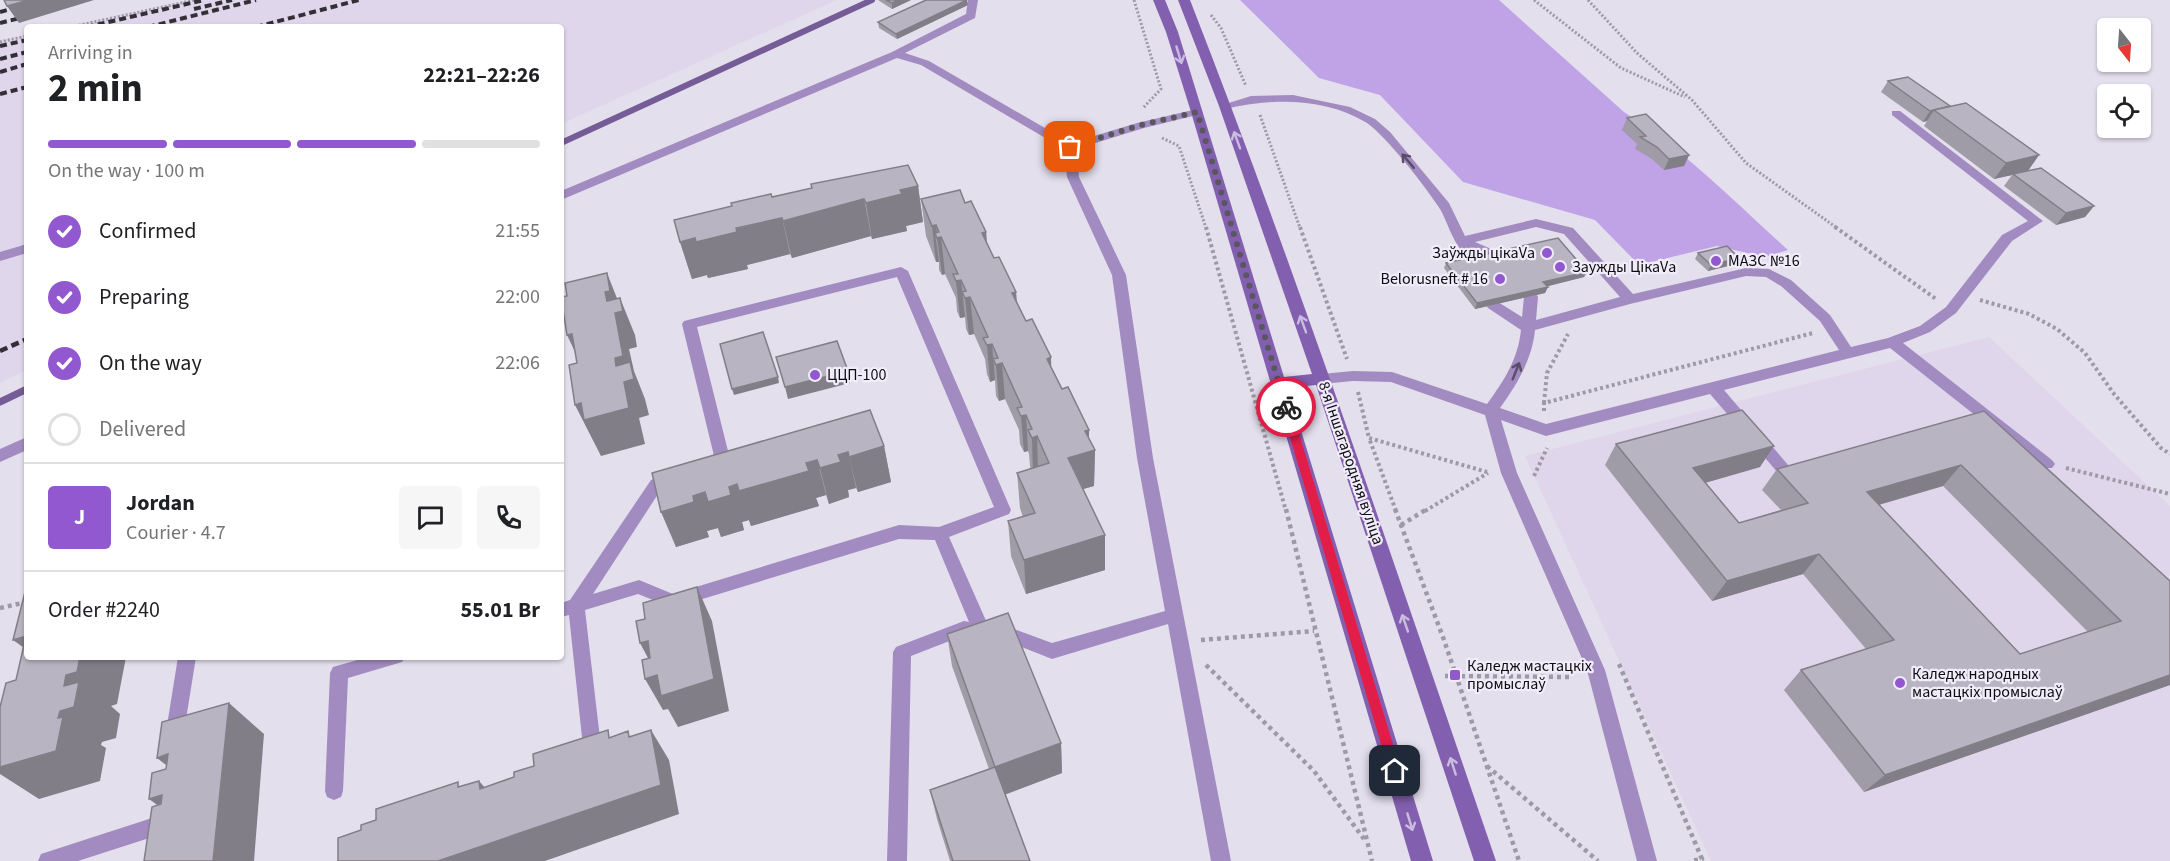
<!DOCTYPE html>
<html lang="en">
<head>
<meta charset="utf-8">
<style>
  :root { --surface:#fff; --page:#f6f6f6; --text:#202124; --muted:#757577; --line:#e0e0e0; --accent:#9258d0 }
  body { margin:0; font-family:"Source Sans 3",sans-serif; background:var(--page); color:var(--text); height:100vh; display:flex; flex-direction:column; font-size:22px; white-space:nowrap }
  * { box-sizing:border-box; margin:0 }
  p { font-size:20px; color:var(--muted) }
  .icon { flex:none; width:33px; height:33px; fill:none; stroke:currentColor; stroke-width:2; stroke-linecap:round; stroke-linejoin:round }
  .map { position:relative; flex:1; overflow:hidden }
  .side { position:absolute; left:24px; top:24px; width:540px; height:636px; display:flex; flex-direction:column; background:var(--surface); border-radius:6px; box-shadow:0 2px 4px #0004 }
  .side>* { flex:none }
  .needle { width:39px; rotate:163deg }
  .fabs { position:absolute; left:2097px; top:18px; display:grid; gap:12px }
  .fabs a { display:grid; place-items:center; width:54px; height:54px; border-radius:6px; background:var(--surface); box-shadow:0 2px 4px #0004; font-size:30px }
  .pin { position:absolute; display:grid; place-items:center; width:51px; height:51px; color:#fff; margin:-26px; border-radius:12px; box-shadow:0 3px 9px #0006 }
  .courier { position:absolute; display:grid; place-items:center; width:60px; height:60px; margin:-30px; border:4px solid #e11d48; border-radius:50%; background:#fff; color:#222; box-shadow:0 2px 8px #0007 }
  .head em { font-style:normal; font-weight:700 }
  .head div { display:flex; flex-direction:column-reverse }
  .head { display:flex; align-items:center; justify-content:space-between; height:102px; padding:0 24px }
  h1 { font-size:39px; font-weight:700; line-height:45px }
  .bar { display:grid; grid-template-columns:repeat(4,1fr); gap:9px 6px; align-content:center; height:72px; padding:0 24px }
  .bar i { height:8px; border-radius:4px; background:var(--line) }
  .bar .current { background:var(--accent) }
  .bar p { grid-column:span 4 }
  .line { display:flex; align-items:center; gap:15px; padding:0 24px; border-top:2px solid var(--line) }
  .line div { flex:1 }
  .round { display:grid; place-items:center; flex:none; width:63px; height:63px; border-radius:6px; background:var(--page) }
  ol { padding:0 24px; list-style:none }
  li { display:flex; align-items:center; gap:18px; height:66px }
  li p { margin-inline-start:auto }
  li .icon { padding:6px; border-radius:50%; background:var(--accent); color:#fff; stroke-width:4 }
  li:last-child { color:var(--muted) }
  li i { width:33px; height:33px; border:3px solid var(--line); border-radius:50% }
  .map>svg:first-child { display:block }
</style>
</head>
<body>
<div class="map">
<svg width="2170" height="861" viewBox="0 0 2170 861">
  <rect width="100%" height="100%" fill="#e4dfed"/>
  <g fill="#dfd6ec">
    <path d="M188,0H837L561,124V27H63Z"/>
    <path d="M27,35V370L0,383V40Z"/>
    <path d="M1989,337L2170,506V861H1711L1525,456Z"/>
  </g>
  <path fill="#bfa3e6" d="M1240,0H1499L1624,112C1684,150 1736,203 1788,250L1765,257L1717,246L1639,265L1595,220L1463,182L1380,95L1319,78Z"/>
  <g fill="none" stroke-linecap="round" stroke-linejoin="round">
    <path stroke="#755c96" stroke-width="6" d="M561,143L872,0"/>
    <path stroke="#755c96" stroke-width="7" d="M0,402L27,389"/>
    <g stroke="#9e9aa5" stroke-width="3" stroke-dasharray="2 2" stroke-linecap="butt">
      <path d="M1134,0L1161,89L1143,108"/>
      <path d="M1534,0L1621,68L1685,97"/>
      <path d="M1588,0L1637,53L1692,100L1746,163L1837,228"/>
      <path d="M1211,15L1221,28L1246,86"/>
      <path d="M71,27L195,0"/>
      <path d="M0,42L27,36"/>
      <path d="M1260,115L1300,228"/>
      <path d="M1162,138L1179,146L1206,228"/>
    </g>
    <g stroke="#9e9aa5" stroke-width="4" stroke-dasharray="3 3" stroke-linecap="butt">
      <path d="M1206,227L1286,511"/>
      <path d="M1300,227L1347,359"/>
      <path d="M1835,227L1936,299"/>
      <path d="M1980,300L2029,314L2057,329L2085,353L2114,394L2161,448L2170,454"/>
      <path d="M1358,392L1369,438"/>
      <path d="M1544,403L1547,373L1568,334"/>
      <path d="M1544,411V403L1813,333"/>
      <path d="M2066,468L2170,494"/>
      <path d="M1534,476L1547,448"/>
      <path d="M1396,511L1369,438L1487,472"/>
      <path d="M1425,511L1488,473"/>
    </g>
    <g stroke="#9e9aa5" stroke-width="4.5" stroke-dasharray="4 4" stroke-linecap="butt">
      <path d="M1286,509L1372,861"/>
      <path d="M1395,509L1444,640L1519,861"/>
      <path d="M1401,525L1427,509"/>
      <path d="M0,608L27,602"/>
      <path d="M1201,640L1314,631"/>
      <path d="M1619,664L1702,859L1690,861"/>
      <path d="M1206,665L1314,771L1364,839"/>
      <path d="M1445,676L1569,677"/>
      <path d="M1487,766L1598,861"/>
    </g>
    <g fill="#a28bc1" fill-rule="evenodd">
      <path d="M968,0H978L975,18L905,53L929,61L1071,143L1137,123L1197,109L1203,112L1201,114L1144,128L1076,149L1079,177L1126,275L1153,458L1231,861H1211L1168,624L1052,659L994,636L991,631L994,626L1000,624L1052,643L1165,611L1137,458L1112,275L1067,177L1064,149L921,65L897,58L561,200V191L892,52L966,14Z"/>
      <path d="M1293,95L1350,107L1375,119L1390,132L1449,203L1465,236L1536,219L1573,228L1633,294L1746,268L1769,269L1791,280L1830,315L1851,347L1888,338L1920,326L1946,307L2002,235L2028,221L1892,115V111H1900L2043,221L2012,241L1956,313L1930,332L1903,343L2052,460L2055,464L2052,468H2042L1890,348L1724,390L1795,473L1798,477L1795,481H1785L1710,394L1546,436L1501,420L1517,473L1605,670L1657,861H1637L1587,670L1501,473L1485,415L1391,382L1353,381L1322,384L1315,379L1322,374L1353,371L1392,372L1487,404C1504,381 1518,359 1521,330L1488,308L1486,305L1488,302H1498L1522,317L1524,297L1531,292L1536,294L1538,297L1536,320L1620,297L1564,234L1536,227L1475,242L1503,254L1505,257L1498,261L1479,254L1485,261L1483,264H1473C1467,256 1458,248 1454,239C1448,228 1445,216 1438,206C1425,186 1385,135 1367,123C1325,97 1271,98 1225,109L1219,106L1251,96ZM1746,276L1766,277L1781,286L1820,321L1839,350L1546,424L1500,408C1517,384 1532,360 1535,330L1630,304Z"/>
      <path d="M27,244V253L0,261V252Z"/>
      <path d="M901,267L908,271L1011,510L1009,514L949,537L987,623L984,628L978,630L972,628L970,633L911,656L907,861H887L893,652L896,647L964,621L969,622L935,540L899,539L673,608L638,594L585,610L601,747L599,753L592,756L585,753L583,747L569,615L561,617V603L570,600L651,480L673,473L678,475L681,479L678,483L662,488L593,594L639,580L673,594L899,525L939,527L994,507L897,277L697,327L731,463L728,467L716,472L711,470L708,466L715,460L682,324L684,321Z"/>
      <path d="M27,437V450L0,462V449Z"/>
      <path d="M178,657H196L183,738L180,744L174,746L168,744L165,738Z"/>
      <path d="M368,657H405L402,662L348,678L343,791L341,797L334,800L327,797L325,791L330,673L333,667Z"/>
      <path d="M162,809L169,811L172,818L168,832L78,861H38L41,854L152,818L155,811Z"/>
    </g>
    <path fill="#8360af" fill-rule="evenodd" d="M1153,0H1165L1178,32L1284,377L1312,374L1219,106L1178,0H1190C1301,284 1397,573 1496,861H1474L1316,385L1288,388L1433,861H1411L1191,112L1166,32Z"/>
    <g stroke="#322f36" stroke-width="4" stroke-dasharray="7 4" stroke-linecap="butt">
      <path d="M194,9L232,0"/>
      <path d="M0,12L43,0"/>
      <path d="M0,23L32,15"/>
      <path d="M87,27L204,0"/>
      <path d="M148,27L256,0"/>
      <path d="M256,27L359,0"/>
      <path d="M0,46L27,40"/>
      <path d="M0,59L27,52"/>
      <path d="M0,72L27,64"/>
      <path d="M0,94L27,87"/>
    </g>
    <path stroke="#322f36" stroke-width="4.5" stroke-dasharray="8 4.5" stroke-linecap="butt" d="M0,351L27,339"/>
  </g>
  <g fill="#9f9ba7" fill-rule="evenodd">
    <path d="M878,0H911L892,9Z"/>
    <path d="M968,5L897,39L879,28L878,22Z"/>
    <path d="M1888,81L1950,106L2039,155L2028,171L2094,206L2085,217L2056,225L2004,186L2012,175L1994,179L1924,126L1927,121L1923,122L1881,92Z"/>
    <path d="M1627,118L1689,155L1684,166L1664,170L1652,159L1635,149L1637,144L1622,130Z"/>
    <path d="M811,184L918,186L923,222L906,226L907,231L872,239L871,236L792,258L790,254L747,265L748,269L708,278L707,275L692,279L680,242L772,197L812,188Z"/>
    <path d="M921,199L965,203L986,232L987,244L994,258L1016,292L1017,303L1026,321L1051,357V367L1095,450L1094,486L1083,489L1105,570L1026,594L1011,556L1008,521L1023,517L1020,508L1017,473L1031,469L1030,466L1029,454L1028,451L1024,452L1020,444L1019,430L1005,399L999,401L996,396L995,380L990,382L987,374L985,359L974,334L969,335L966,329L965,317L960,318L957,311L956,298L945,274L942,275L939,270V262H936L926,236Z"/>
    <path d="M1698,253L1739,258L1736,264L1708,271L1695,259Z"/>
    <path d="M1446,263L1587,272L1584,277L1547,286L1548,287L1545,293L1475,309L1444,268Z"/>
    <path d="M1984,411L2170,581V685L1864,792L1784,690L1801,670L1866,649L1803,574L1712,601L1605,465L1616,444L1760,467L1705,483L1739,523L1781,510L1762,490L1777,469ZM1943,486L2088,632L2020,654L1879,505Z"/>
    <path d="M884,446L891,482L858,492L856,488L848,490L849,497L829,504L826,495L816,498L819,506L751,526L749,520L742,522L744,530L721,537L718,528L707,531L709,537L676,547L652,473Z"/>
    <path d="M947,634L1061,743L1062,773L1005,794L1030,861H950L937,819L930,790L989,769L952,666Z"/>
  </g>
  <g fill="#827e88">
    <path d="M29,0H94L19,23L7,6Z"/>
    <path d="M898,0H911L892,9V3Z"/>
    <path d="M967,0L968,5L897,39L896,34Z"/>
    <path d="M1934,110L1927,121L1923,122L1930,111Z"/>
    <path d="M1689,155L1684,166L1664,170L1669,159Z"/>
    <path d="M2039,155L2027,172L2013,174L2012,175L1994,179L2006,163Z"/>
    <path d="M918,186L923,222L906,226L907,231L872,239L866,203L900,190Z"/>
    <path d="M864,199L871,236L792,258L783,221Z"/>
    <path d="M2094,206L2085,217L2056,225L2066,213Z"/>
    <path d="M782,218L790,254L747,265L748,269L708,278L707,275L692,279L680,242Z"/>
    <path d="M936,225L938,238L941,237L945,274L942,275L937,238L935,233L939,262H936L932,226Z"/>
    <path d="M986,232L989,269L982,233Z"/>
    <path d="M1739,258L1736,264L1708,271L1711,265Z"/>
    <path d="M1587,272L1584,277L1541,288L1543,282Z"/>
    <path d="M607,273L622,311L620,298L635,335L637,347L629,349L634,371L645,399L649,415L639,418L645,444L601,456L575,405L616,366L605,292Z"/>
    <path d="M961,280L965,317L960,318L956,281Z"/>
    <path d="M1548,287L1545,293L1475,309L1477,303Z"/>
    <path d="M1016,292L1018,328L1012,293Z"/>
    <path d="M970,297L974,334L969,335L965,298Z"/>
    <path d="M572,334L584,371L567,335Z"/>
    <path d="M992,344L995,380L990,382L987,345Z"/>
    <path d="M1051,357L1052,394L1047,359Z"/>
    <path d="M1002,363L1005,399L999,401L996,365Z"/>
    <path d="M848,371L850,383L788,399L785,387Z"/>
    <path d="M778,377L779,383L734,395L732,389Z"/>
    <path d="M1026,415L1028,451L1024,452L1021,416Z"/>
    <path d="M1089,430V452L1095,450L1094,486L1069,493L1068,458L1085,431Z"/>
    <path d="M1037,436L1038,472L1033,474L1032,438Z"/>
    <path d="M884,446L891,482L858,492L849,457Z"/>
    <path d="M1774,446L1760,467L1680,490L1693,468Z"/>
    <path d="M848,452L856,488L848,490L849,497L829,504L820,468L838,455Z"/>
    <path d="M817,460L826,495L816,498L819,506L751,526L749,520L742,522L744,530L721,537L718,528L707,531L709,537L676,547L661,512L693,496L729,487Z"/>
    <path d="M1961,465L1943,486L1850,513L1867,492Z"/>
    <path d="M1105,535V570L1026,594L1024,560Z"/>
    <path d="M1819,554L1803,574L1712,601L1727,581Z"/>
    <path d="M697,587L712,621L729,711L678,727L668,709L663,710L645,679L657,675L640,643L648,641Z"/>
    <path d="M26,636L27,650L13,640Z"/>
    <path d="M80,657H126L117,704L111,706L120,714L116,738L102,742L101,745L106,748L100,781L39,799L0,774V767L58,718L66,675Z"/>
    <path d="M2170,675V685L1864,792L1885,775Z"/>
    <path d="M229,703L264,734L254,861H213Z"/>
    <path d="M651,730L669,760L679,814L545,861H438Z"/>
    <path d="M1061,743L1062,773L999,797L995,767Z"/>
    <path d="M168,754L196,788L157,758Z"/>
    <path d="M479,781L505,810L480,789Z"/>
    <path d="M162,795L189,828L149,799Z"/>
  </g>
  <g fill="#b9b4c2" stroke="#827e88" stroke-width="1.5" fill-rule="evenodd">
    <path d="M4,0H29L7,6Z"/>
    <path d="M886,0H898L892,3Z"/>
    <path d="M926,0H967L896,34L878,22Z"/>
    <path d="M1908,77L1950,106L1930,111L1888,81Z"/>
    <path d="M1966,103L2039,155L2006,163L1934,110Z"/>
    <path d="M1646,114L1689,155L1669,159L1657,147L1640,137L1646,136L1627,118Z"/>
    <path d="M908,165L918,186L900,190L902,194L866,203L864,199L783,221L782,218L736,228L737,232L696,242L695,238L680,242L674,220L732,206L731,203L771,194L772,197L812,188L811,184Z"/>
    <path d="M2041,168L2094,206L2066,213L2013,174Z"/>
    <path d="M960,190L965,203L971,201L986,232L982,233L994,258L999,257L1016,292L1012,293L1026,321L1032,319L1051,357L1047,359L1062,389L1068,387L1089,430L1085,431L1095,450L1068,458L1105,535L1024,560L1008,521L1035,513L1017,473L1049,463L1037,436L1032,438L1028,430L1032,429L1026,415L1021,416L1017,408L1022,407L1002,363L996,365L993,359L998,358L992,344L987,345L983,338L988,337L970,297L965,298L962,292L966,291L961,280L956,281L953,274H958L941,237L937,238L935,233L939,232L936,225L932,226L921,199Z"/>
    <path d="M1558,238L1587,272L1543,282L1548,287L1477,303L1446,263Z"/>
    <path d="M1727,246L1739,258L1711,265L1698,253Z"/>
    <path d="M607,273L610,291L605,292L607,301L620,298L623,311L615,313L623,356L615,358L616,366L630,362L634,379L624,382L629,408L584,420L581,403L575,405L569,365L577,363L572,334L567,335L561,297L567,296L565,283Z"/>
    <path d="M763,332L778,377L732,389L720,344Z"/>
    <path d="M837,341L848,371L785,387L776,357Z"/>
    <path d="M870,410L884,446L849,457L848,452L838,455L841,462L820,468L817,460L806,463L809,471L739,491L737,484L729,487L731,495L708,502L705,492L693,496L694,502L661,512L652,473Z"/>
    <path d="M1742,410L1774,446L1693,468L1739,523L1808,503L1777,469L1984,411L2170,581V675L1885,775L1801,670L1894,640L1819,554L1727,581L1616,444ZM1961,465L2121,621L2020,654L1867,492Z"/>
    <path d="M27,584V657H80L77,672L66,675L64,686L79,682L74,707L60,711L58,718L63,717L56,751L0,767V707L6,683L16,680L26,636L13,640Z"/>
    <path d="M697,587L714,679L661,696L657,675L645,679L642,660L650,658L648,641L640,643L636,621L645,619L643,603Z"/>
    <path d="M1008,613L1061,743L995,767L947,634Z"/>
    <path d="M229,703L213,861H144L152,807L161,804L162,795L149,799L152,773L166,769L168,754L157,758L162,722Z"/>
    <path d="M608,730L609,738L628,731L629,737L651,730L661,785L438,861H338V838L361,830V825L376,820V809L458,782V787L479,781L480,789L514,777V772L534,766L533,754Z"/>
    <path d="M995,767L1030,861H953L930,790Z"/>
  </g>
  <defs><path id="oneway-shaft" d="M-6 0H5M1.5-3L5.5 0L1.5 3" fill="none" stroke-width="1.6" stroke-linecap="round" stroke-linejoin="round" transform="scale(1.5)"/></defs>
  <g stroke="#cabbe0">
    <use href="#oneway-shaft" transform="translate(1179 55) rotate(73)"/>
    <use href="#oneway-shaft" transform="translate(1237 140) rotate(-110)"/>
    <use href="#oneway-shaft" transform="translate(1303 324) rotate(-110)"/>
    <use href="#oneway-shaft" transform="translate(1405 623) rotate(-109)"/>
    <use href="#oneway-shaft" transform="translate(1453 766) rotate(-108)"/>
    <use href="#oneway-shaft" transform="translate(1410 822) rotate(73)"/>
  </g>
  <g stroke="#584c69">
    <use href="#oneway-shaft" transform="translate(1408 161) rotate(-130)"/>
    <use href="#oneway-shaft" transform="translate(1516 371) rotate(-68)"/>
  </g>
  <path fill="#e11d48" d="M1286,404L1291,407L1401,771L1395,777L1389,771L1281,407Z"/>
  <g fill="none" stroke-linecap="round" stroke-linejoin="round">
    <path stroke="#59565e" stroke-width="6" stroke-dasharray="0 10.8" d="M1070,147L1141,125L1197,112L1286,407"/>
  </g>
  <g fill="#9258d0" stroke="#f1ecfa" stroke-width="2">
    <circle cx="1547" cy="253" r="6"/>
    <circle cx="1716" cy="261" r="6"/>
    <circle cx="1560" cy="267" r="6"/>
    <circle cx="1500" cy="279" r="6"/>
    <circle cx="815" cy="375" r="6"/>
    <rect x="1449" y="669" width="12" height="12" rx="3"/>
    <circle cx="1900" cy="683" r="6"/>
  </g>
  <g text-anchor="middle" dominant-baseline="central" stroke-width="4.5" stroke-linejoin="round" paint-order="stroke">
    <g font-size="16" fill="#0e0c11" stroke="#f1ecfa" text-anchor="start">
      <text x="1535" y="253" text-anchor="end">Заўжды цікаVа</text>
      <text x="1728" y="261">МАЗС №16</text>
      <text x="1572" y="267">Заужды ЦікаVа</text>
      <text x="1488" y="279" text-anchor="end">Belorusneft # 16</text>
      <text x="827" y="375">ЦЦП-100</text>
      <text x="1467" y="666">Каледж мастацкіх<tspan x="1467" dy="18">промыслаў</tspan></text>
      <text x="1912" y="674">Каледж народных<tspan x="1912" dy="18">мастацкіх промыслаў</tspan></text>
    </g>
    <g font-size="16" fill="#0e0c11" stroke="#f1ecfa">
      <text transform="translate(1351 463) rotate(71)">8-я Іншагародняя вуліца</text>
    </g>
  </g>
</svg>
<div class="fabs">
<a><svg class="needle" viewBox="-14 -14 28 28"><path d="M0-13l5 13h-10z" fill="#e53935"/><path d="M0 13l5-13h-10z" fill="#757577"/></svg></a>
<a><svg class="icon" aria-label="locate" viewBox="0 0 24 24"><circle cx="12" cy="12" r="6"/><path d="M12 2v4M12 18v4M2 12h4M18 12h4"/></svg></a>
</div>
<div class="pin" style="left:1070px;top:147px;background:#ea580c"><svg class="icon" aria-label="bag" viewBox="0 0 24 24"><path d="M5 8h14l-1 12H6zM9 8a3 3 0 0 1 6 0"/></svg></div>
<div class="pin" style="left:1395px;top:771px;background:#1f2937"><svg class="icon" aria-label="home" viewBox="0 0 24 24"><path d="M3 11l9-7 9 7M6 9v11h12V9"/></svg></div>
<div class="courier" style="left:1286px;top:407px"><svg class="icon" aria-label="bike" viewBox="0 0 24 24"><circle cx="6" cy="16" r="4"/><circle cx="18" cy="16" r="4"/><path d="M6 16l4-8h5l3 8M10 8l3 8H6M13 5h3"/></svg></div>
<section class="side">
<div class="head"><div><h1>2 min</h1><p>Arriving in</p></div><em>22:21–22:26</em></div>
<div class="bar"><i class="current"></i><i class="current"></i><i class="current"></i><i></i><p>On the way · 100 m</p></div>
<ol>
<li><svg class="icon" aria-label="check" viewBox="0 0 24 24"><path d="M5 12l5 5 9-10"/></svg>Confirmed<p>21:55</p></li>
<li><svg class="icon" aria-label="check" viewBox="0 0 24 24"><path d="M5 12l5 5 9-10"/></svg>Preparing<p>22:00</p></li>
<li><svg class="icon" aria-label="check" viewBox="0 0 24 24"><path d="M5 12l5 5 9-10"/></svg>On the way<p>22:06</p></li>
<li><i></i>Delivered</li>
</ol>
<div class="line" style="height:108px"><b class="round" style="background:var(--accent);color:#fff">J</b><div><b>Jordan</b><p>Courier · 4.7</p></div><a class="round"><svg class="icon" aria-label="chat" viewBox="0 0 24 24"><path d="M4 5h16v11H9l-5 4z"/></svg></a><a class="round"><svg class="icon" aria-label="phone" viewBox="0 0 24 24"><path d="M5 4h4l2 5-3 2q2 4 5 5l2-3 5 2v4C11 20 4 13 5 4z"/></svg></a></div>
<div class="line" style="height:78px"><div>Order #2240</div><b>55.01 Br</b></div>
</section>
</div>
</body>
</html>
